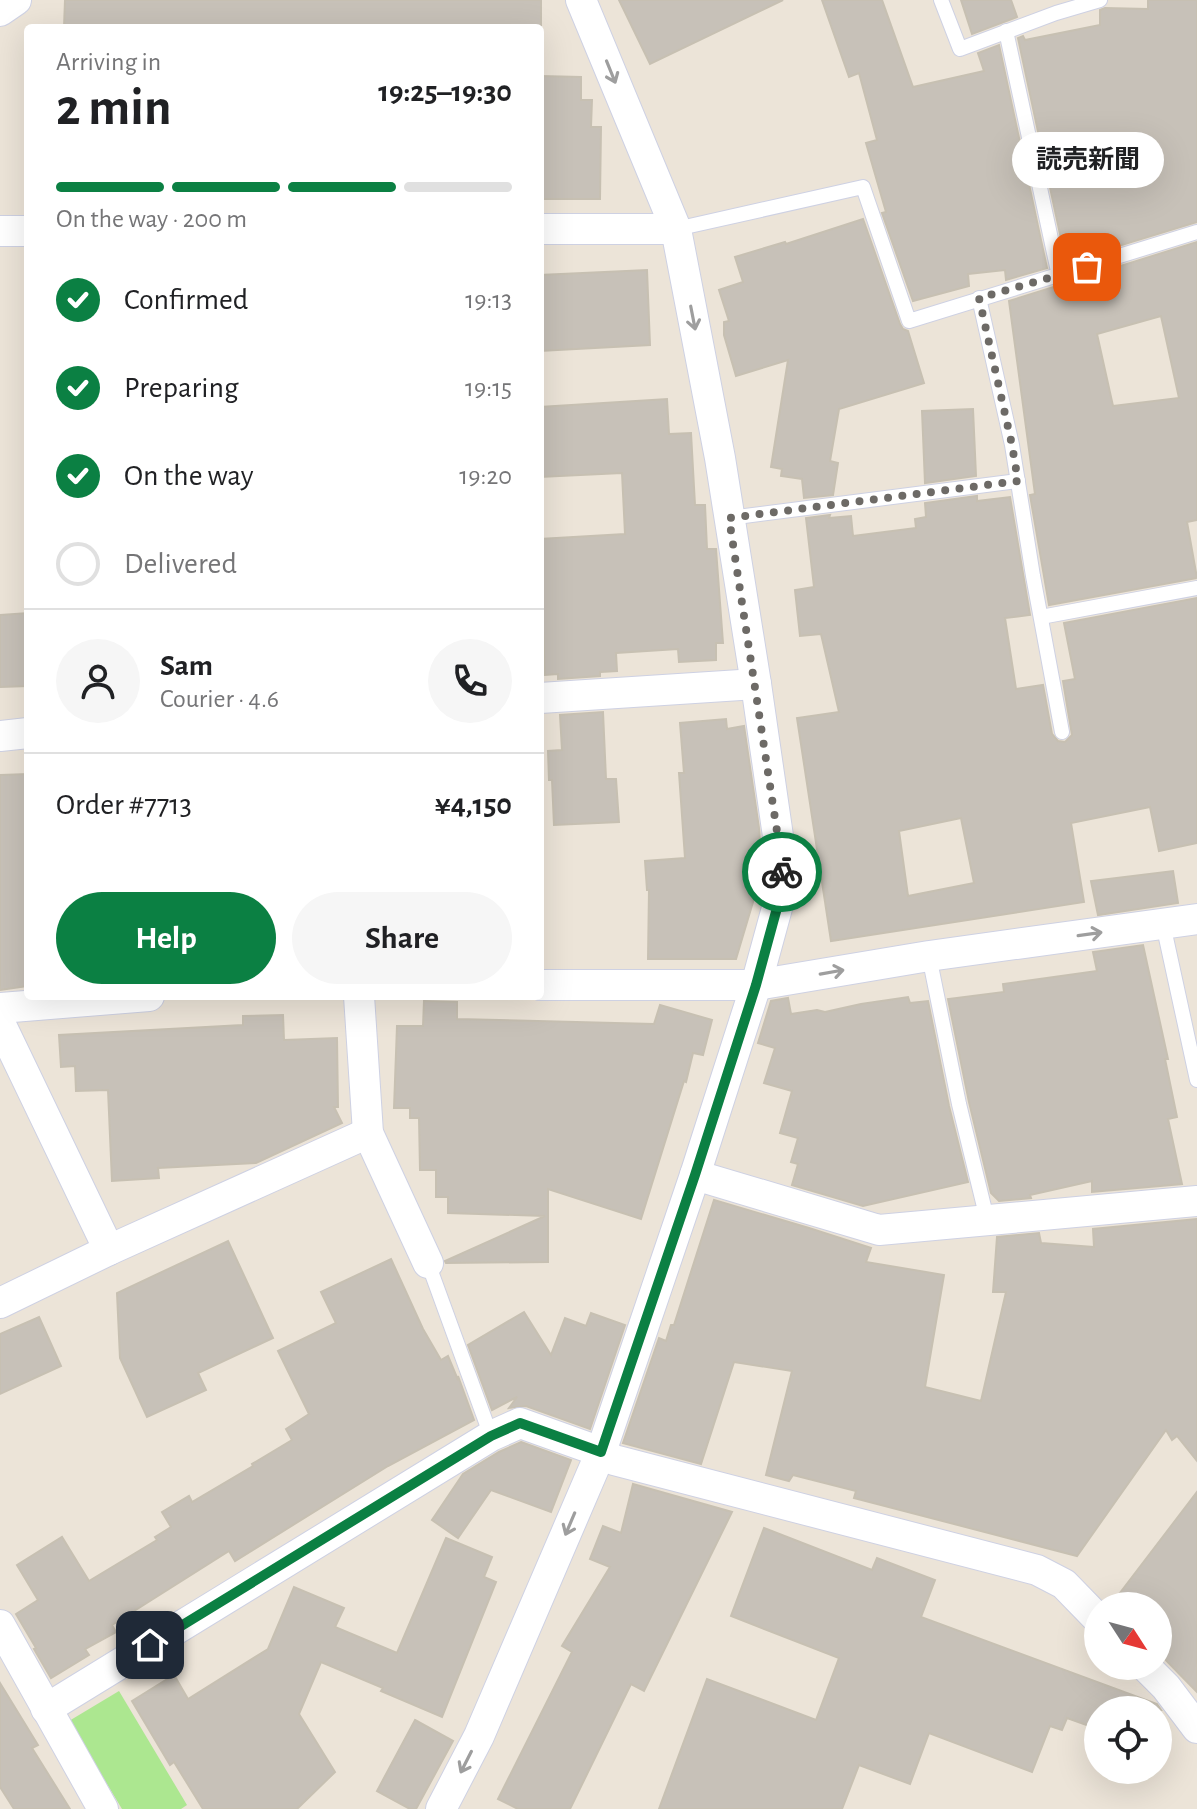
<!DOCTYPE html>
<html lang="en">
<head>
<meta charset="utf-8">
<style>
  :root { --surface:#fff; --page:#f6f6f6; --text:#202124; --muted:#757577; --line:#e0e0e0; --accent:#0b8043 }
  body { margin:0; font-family:"Alegreya Sans","Noto Sans JP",sans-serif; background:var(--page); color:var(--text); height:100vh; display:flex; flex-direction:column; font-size:30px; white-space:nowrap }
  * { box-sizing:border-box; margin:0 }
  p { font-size:26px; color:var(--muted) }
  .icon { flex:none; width:44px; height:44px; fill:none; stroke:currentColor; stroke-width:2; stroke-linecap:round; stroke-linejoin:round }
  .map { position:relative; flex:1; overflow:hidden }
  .drawer { position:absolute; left:24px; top:24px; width:520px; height:976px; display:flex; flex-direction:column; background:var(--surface); border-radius:8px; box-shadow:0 8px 32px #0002 }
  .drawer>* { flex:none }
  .needle { width:52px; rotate:126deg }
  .tools { position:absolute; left:1084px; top:1592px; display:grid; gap:16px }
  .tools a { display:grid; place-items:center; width:88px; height:88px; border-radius:50%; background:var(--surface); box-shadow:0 8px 32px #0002; font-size:40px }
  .pin { position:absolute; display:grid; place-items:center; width:68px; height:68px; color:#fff; margin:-34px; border-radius:16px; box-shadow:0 4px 12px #0006 }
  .courier { position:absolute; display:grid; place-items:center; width:80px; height:80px; margin:-40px; border:6px solid #0b8043; border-radius:50%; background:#fff; color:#222; box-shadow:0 2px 10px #0007 }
  .bubble { position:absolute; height:56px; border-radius:28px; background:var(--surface); box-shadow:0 8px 32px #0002; font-size:26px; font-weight:700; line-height:56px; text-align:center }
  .summary em { font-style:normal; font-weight:700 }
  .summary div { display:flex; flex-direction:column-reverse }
  .summary { display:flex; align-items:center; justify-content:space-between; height:136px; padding:0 32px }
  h1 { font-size:52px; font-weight:700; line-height:60px }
  .bar { display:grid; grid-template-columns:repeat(4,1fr); gap:12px 8px; align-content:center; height:96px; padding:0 32px }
  .bar i { height:10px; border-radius:6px; background:var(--line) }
  .bar .on { background:var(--accent) }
  .bar p { grid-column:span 4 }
  .line { display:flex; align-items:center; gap:20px; padding:0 32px; border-top:2px solid var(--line) }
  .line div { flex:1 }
  .round { display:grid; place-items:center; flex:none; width:84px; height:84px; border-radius:42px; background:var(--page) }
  ol { padding:0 32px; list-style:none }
  li { display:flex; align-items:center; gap:24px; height:88px }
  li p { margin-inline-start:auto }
  li .icon { padding:8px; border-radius:50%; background:var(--accent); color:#fff; stroke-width:4 }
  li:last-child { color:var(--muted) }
  li i { width:44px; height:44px; border:4px solid var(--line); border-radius:50% }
  .action { display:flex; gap:16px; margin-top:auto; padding:16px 32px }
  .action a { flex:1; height:92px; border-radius:48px; background:var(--accent); color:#fff; font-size:32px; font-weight:700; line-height:92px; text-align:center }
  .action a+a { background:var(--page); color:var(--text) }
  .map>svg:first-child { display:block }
</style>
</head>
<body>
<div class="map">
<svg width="1197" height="1809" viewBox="0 0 1197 1809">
  <rect width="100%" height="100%" fill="#ece4d8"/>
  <path fill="#ace790" d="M119,1691L187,1805L181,1809H122L69,1721Z"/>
  <g fill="#c7c1b8" stroke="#c7c0b2" stroke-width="2" fill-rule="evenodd">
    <path d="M65,0H541V28H64Z"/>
    <path d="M619,0H783L650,64Z"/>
    <path d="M822,0H882L913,87L984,71L978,53L999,45L1047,268L1006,280L1005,270L968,274L969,286L913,301L882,213L886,212L866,143L877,140L859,73L849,77Z"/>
    <path d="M961,0H1011L1017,17L972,34Z"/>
    <path d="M1148,0H1197V222L1066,262L1018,38L1023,36L1025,40L1100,25V10L1105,8L1148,9Z"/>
    <path d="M540,76L581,77V100H592L591,127H601L600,199H540Z"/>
    <path d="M863,219L900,324L903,329L908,331L924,383L839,409L830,461L838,463L833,495L804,498L802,479L781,476L782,469L771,467L788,360L736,376L724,335V322L729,321L719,290L743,282L735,257L785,242L786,244Z"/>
    <path d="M1197,242V520L1187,522L1197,578L1049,605L1030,495L1035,494L1009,301ZM1161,316L1179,398L1113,406L1097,334Z"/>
    <path d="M647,270L650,345L540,351V275Z"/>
    <path d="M667,399L669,434L691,433L695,505H705L707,549H716L723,643H716V660L679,662L678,649L616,653L617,671L600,672V676L558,679V674L545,675L542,608H540V539L625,534L622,473L540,477V407Z"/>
    <path d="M973,409L976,476L925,483L922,411Z"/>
    <path d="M977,496V501L1010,497L1030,615L1005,618L1016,689L1043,685L1052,734L1058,741L1065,742L1072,735L1063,681L1075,679L1064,623L1197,598V843L1159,851L1150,807L1071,823L1084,902L831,941L797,718L839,712L821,634L800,636L795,590L814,587L806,518L830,515L829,518L851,516L853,536L916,528L915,519L926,517L925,503ZM961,818L974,883L908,896L899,831Z"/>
    <path d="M28,613V686L0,687V615Z"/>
    <path d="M603,712L606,779H616L619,822L554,825L552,780H549L548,751L562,750L560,715Z"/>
    <path d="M726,719L727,729L744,726L759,828L762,872L736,959H648L649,890H647L645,861L685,858L679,773H684L680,723Z"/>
    <path d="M28,774V986L0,990V775Z"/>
    <path d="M1173,871L1178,903L1098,915L1091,881Z"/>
    <path d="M1143,945L1168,1059H1165L1177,1117L1168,1119L1182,1184L1092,1192V1181L1030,1195L1031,1198L999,1201L991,1193L969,1102L948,999L1004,992L1003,984L1097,971L1093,952Z"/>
    <path d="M908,997L910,1003L928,1001L949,1106L968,1182L863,1206L792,1185L798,1164L791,1162L798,1138L780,1133L792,1091L764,1083L775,1048L758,1043L771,1001L788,998L791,1014L817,1010L825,1012L861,1004Z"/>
    <path d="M424,1001L457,1002V1019L654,1024L660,1005L712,1020L703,1055L693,1053L686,1082L684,1081L641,1219L548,1189V1262L446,1263L445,1261L545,1216L448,1213V1197H436V1170H420L419,1118H410V1108H394L397,1026H423Z"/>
    <path d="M283,1015L284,1040L337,1038L338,1107H334L342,1123L256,1163L158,1168L159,1178L112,1181L108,1090L76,1091L75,1066L61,1067L59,1035L243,1025V1016Z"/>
    <path d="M714,1200L809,1228L871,1248L866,1262L944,1275L925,1387L981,1401L1006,1292H993L997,1237L1039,1233L1041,1243L1094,1247L1093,1229L1197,1219V1461L1177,1436L1172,1440L1166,1430L1077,1556L854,1498L856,1491L793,1475L789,1481L766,1475L792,1371L734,1362L701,1464L623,1443L659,1338L666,1341L671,1325H674Z"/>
    <path d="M228,1241L273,1338L198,1373L206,1390L147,1417L120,1358L117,1293Z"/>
    <path d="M391,1259L423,1329L441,1360L448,1356L458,1380V1376L474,1420L388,1466L235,1561L229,1551L112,1625L116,1632L85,1649L89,1655L51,1678L34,1649L36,1648L16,1614L38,1600L17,1565L62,1537L89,1581L157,1540L155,1537L171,1527L162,1512L189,1496L192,1502L253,1466L252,1464L292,1440L286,1429L309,1414L278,1351L336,1323L321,1292Z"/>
    <path d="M524,1312L551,1355L565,1318L586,1326L591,1313L625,1325L590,1429L526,1406L509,1408L517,1397L492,1410L468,1345Z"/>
    <path d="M39,1317L61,1366L0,1394V1334Z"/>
    <path d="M521,1442L571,1460L551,1512L491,1490L458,1538L432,1520L463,1474L499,1452Z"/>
    <path d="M633,1484L732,1512L644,1691L631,1684L570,1809H518L498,1799L572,1652L562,1646L610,1567L590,1559L603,1526L621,1533Z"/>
    <path d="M1197,1492V1692L1158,1652V1606H1110Z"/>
    <path d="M764,1528L872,1570L877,1558L935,1580L921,1617L1157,1704L1161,1710H1098V1729L1067,1718L1062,1730L1050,1726L1032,1772L929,1733L910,1784L859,1765L842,1809H659L707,1679L816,1720L839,1658L731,1616Z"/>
    <path d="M446,1538L492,1557L484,1577L496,1582L442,1717L381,1691L383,1688L321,1662L299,1714L335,1772L297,1809H203L174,1762L170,1765L132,1701L174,1675L188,1699L268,1649L294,1587L344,1608L335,1627L397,1653Z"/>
    <path d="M0,1683L38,1745L32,1748L70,1809H14L0,1787Z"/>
    <path d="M415,1720L453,1741L416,1809H410L377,1791Z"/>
  </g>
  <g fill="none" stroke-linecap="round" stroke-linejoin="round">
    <g stroke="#ced1e3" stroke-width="16">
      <g id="lane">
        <path d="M941,0L960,49L1056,13L1100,0"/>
        <path d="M1006,31L1059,276"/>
        <path d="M676,229L863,187L909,321L1197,232"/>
        <path d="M979,298L1012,445L1033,576L1062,732"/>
        <path d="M729,518L1018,481"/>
        <path d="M1041,617L1197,588"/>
        <path d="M1163,924L1197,1080"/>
        <path d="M929,956L959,1104L987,1219"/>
        <path d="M428,1263L491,1436"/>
      </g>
    </g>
    <g stroke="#ced1e3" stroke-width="32">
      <g id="street">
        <path d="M0,11L16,0"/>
        <path d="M540,229H676"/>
        <path d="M0,231H28"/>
        <path d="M540,698L756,684"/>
        <path d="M0,736L28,733"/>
        <path d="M540,985H756L929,956L1197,919"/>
        <path d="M359,996L368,1133L428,1263"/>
        <path d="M0,1008L149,996"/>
        <path d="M0,1023L109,1250"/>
        <path d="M695,1175L879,1230L1197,1201"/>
        <path d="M0,1303L109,1250L368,1133"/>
        <path d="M0,1625L103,1809"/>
        <path d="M1145,1666L1166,1687L1197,1728"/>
        <path d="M46,1709L491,1436L520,1423L601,1452L614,1460L1037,1570L1064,1584L1098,1619"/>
        <path d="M441,1809L479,1736L601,1452L695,1175L756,985L780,897L782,864L756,684L720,458L676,229L581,0"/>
      </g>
    </g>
    <use href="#lane" stroke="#fff" stroke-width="14"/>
    <use href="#street" stroke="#fff" stroke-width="30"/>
  </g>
  <defs><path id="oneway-shaft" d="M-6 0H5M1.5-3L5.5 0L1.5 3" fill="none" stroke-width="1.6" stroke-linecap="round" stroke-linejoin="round" transform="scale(2)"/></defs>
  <g stroke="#9e9e9e">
    <use href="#oneway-shaft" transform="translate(611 72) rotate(68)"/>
    <use href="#oneway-shaft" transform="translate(693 318) rotate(79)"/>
    <use href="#oneway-shaft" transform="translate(1090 934) rotate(-8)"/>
    <use href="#oneway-shaft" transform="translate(832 972) rotate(-10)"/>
    <use href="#oneway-shaft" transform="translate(570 1524) rotate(113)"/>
    <use href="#oneway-shaft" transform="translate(466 1762) rotate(117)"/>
  </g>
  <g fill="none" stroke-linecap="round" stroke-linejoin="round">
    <path stroke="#6d6a66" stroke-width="8" stroke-dasharray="0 14.4" d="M782,872V864L729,518L1018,481L1012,445L979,298L1087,267"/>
    <path stroke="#0b8043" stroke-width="10" d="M150,1645L491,1436L520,1423L601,1452L695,1175L756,985L780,897L782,872"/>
  </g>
</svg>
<div class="tools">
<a><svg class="needle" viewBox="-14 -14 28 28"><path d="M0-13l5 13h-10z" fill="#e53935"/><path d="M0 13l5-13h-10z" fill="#757577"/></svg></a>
<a><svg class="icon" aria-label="locate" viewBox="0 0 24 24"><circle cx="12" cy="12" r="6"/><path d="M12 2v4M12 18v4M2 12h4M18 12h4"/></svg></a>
</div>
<div class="pin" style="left:1087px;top:267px;background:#ea580c"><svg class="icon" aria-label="bag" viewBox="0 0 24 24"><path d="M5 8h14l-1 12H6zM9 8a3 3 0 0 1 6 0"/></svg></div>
<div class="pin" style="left:150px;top:1645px;background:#1f2937"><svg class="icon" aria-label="home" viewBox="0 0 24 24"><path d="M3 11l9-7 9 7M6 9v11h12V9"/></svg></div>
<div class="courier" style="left:782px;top:872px"><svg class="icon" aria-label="bike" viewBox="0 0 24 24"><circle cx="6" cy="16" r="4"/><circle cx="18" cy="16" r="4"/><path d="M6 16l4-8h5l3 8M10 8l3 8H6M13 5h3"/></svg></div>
<div class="bubble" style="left:1012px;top:132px;width:152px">読売新聞</div>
<section class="drawer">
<div class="summary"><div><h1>2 min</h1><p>Arriving in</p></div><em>19:25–19:30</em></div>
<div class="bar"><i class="on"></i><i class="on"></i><i class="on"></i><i></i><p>On the way · 200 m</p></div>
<ol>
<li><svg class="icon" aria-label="check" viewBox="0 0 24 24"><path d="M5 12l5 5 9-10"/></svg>Confirmed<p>19:13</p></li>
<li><svg class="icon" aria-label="check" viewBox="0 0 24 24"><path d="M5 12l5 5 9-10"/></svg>Preparing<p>19:15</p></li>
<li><svg class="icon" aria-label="check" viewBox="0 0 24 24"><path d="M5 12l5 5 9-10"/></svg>On the way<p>19:20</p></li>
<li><i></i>Delivered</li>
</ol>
<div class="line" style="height:144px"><a class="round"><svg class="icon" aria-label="person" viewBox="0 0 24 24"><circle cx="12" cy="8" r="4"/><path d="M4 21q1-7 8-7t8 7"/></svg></a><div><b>Sam</b><p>Courier · 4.6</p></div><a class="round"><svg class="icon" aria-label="phone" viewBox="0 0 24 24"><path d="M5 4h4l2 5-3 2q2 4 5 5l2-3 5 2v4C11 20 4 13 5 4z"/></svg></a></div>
<div class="line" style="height:104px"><div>Order #7713</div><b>¥4,150</b></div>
<div class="action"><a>Help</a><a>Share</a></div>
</section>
</div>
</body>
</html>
